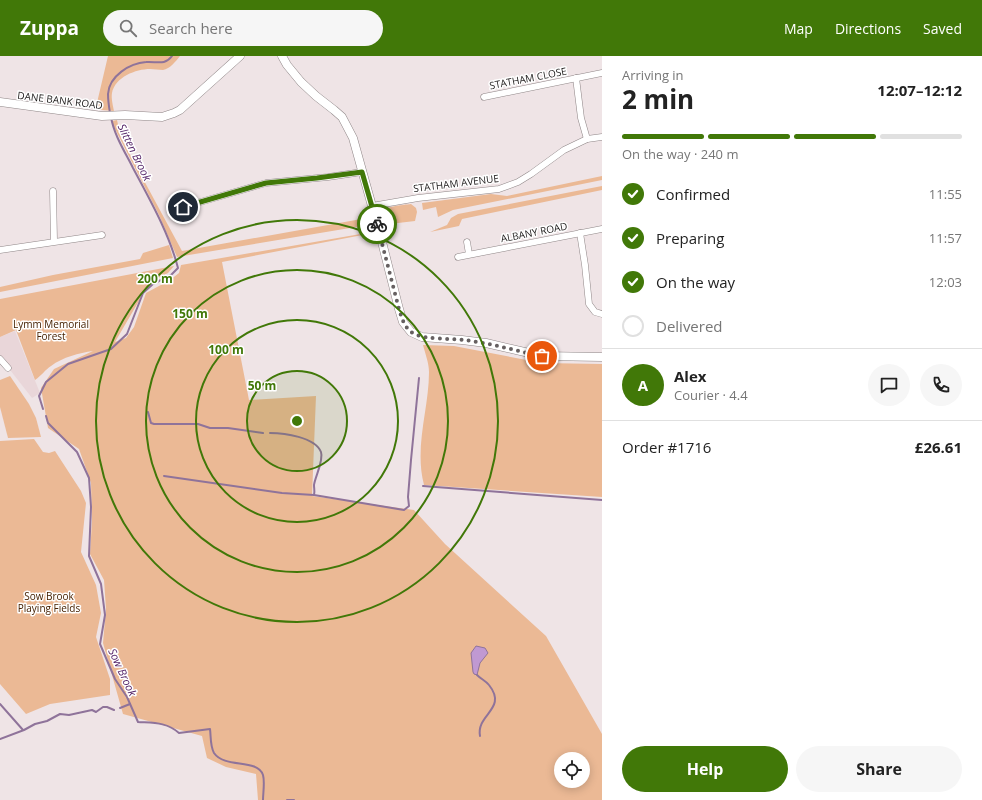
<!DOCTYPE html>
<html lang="en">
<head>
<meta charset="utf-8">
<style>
  :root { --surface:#fff; --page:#f6f6f6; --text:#222; --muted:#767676; --line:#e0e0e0; --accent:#417808 }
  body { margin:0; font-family:"Open Sans",sans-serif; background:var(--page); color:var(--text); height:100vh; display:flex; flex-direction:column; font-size:15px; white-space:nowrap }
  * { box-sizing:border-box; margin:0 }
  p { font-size:13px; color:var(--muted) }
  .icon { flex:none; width:22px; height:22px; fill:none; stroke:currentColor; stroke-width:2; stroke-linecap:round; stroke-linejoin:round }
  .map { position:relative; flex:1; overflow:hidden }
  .drawer { display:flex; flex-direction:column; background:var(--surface); width:380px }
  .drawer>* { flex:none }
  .buttons { position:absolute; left:554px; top:696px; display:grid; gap:8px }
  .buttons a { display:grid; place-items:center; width:36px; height:36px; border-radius:50%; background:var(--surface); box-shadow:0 2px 10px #0003; font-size:20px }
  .pin { position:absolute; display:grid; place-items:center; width:34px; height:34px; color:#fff; margin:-17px; border:2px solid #fff; border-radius:50%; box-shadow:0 1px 4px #0007 }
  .courier { position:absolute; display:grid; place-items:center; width:40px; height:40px; margin:-20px; border:3px solid #417808; border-radius:50%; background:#fff; color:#222; box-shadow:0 1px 5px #0007 }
  .overview em { font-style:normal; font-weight:700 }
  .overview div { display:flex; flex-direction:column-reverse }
  .overview { display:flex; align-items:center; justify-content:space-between; height:68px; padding:0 20px }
  h1 { font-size:26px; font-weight:700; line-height:30px }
  .bar { display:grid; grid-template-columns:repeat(4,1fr); gap:6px 4px; align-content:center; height:48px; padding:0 20px }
  .bar i { height:5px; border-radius:3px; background:var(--line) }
  .bar .on { background:var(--accent) }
  .bar p { grid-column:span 4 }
  .line { display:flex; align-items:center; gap:10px; padding:0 20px; border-top:1px solid var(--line) }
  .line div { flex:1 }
  .round { display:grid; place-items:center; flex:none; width:42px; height:42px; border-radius:21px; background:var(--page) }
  ol { padding:0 20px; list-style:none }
  li { display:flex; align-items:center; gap:12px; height:44px }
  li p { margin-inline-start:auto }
  li .icon { padding:4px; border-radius:50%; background:var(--accent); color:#fff; stroke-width:4 }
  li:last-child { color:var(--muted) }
  li i { width:22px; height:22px; border:2px solid var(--line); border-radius:50% }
  .button { display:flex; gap:8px; margin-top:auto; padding:8px 20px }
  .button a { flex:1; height:46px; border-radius:24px; background:var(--accent); color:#fff; font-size:16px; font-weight:700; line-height:46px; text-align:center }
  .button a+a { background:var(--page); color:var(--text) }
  header { display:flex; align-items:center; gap:24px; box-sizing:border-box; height:56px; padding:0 20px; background:var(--accent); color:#fff }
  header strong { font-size:19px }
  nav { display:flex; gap:22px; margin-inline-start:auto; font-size:14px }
  .search { width:280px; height:36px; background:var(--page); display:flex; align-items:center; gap:10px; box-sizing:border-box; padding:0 14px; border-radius:22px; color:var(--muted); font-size:15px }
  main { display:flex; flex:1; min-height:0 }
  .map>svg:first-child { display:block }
</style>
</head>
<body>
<header>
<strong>Zuppa</strong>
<div class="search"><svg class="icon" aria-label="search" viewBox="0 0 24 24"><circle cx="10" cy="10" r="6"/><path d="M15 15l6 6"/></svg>Search here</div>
<nav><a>Map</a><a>Directions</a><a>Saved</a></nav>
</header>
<main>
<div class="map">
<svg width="602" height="744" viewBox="0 0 602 744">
  <rect width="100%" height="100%" fill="#efe4e6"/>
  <path fill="#e9d6d9" d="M15,275L40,337L32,342L0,301V281Z"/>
  <g fill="#ebb995" fill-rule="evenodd">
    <path d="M108,0H180C176,5 170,13 163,14C159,14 154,13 150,13C136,13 115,21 112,37C111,42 113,50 114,55L101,54L96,51Z"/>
    <path d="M117,64L121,82L182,195L367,162L368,169L177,201L159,159L113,69L112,65Z"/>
    <path d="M602,120V124L453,154L438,161L436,151L423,154L422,147L491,138L507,140Z"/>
    <path d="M602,130V134L462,163L459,170L430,176L447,169L451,162L458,158Z"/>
    <path d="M411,148L416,152L417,156L415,165L381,169C381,166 380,162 380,159C382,150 403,149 411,148Z"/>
    <path d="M372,176L373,177L222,206L249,344L316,340L312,440L414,454L445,488L546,580L602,678V744H258L256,718L226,711L207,702L202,680L123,658L103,587L106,553L104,524L90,498L92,465L91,427L79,393L48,372L41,332L54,313L93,295C79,297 63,301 51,310C45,314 42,319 35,324L16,274L0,281V243L174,210L168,217L150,226L115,286L126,282L134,271L146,237L170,224L179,217L181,209ZM561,703H583V725H561Z"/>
    <path d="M169,189L173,202L0,236V231L53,219L140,203L143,197Z"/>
    <path d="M423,289L454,290L542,307L602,308V441L424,429C414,391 429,353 429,316C429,307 425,297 423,289Z"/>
    <path d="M10,320L29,348L36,362L41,381L8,382L0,351V324Z"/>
    <path d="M34,383L43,396L49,397L55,395L81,435L86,447L81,496L96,529L101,557L96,581L110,623V639L50,648L26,658L0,628V385Z"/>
  </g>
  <path fill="#c099d2" stroke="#8f739a" d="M476,590L485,592L488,597L480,607L477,619L474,618L473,616L471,597Z"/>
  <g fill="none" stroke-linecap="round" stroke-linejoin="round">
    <g stroke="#8f739a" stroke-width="2">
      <path d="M110,57C109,51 108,44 108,38C109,20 130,7 146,6C156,5 165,10 172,0"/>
      <path d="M43,353L39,340L46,326L68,308L111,293L127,278L143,237L153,228L171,219L178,212C169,177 150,144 133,112C125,96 114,79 111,61"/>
      <path d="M148,356L151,367L154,368H198L210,372H228L263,377"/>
      <path d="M46,360L48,367L77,396L89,422L91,451L89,500L101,528L105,559L100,588L115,623L127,641L138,666C153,667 167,666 179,677L210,673C211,680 210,690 214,697C225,713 257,702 263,719C265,726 263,737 263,744"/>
      <path d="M270,377C284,377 315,381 321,396C324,404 315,421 314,429C314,433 315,435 314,439"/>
      <path d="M164,420L282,437L314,439L404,454L409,450L408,441L411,404L419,322"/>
      <path d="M423,430L602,444"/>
      <path d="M477,619C481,623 486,625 489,629C508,653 476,658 480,680"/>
      <path d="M0,648L23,674"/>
      <path d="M120,652L130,648"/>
      <path d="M0,683L24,674L35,668L47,665L60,658L69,659L92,654L96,656L103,651H107L114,654"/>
      <path d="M287,744H294"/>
    </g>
    <g stroke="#8f8687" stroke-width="7">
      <g id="minor">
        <path d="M576,22L581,62L587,83"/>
        <path d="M484,41L602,17"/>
        <path d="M53,135L54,185"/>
        <path d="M372,150L418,142L499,133L518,126L531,118L564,94L587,83L602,81"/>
        <path d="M183,151L266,127L328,121L362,116"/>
        <path d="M580,177L585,209L589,248L595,256L602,258"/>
        <path d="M467,186L469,198"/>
        <path d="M0,194L102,179"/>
        <path d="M458,201L602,173"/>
        <path d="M0,303L8,312"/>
      </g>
    </g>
    <g stroke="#8f8687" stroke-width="9">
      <g id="tertiary">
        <path d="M282,0L287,9L301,26L316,40L334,54L342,61L353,82L382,186L399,253L403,266L411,276L422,281L462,284L486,287L542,300L602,301"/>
        <path d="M0,46L102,60L125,59L162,61L174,57L180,54L240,0"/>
      </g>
    </g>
    <use href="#minor" stroke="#fff" stroke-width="6"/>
    <use href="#tertiary" stroke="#fff" stroke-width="8"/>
  </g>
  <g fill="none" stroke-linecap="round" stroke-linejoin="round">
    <path stroke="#666061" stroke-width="4" stroke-dasharray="0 7.2" d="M377,168L399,253C402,263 405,274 415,278C426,284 450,282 464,284C490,287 516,295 542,300"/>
    <path stroke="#417808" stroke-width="5" d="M183,151L266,127L317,122L362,116L377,168"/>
  </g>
  <circle cx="297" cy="365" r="50" fill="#417808" fill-opacity=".12"/>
  <g fill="none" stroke="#417808" stroke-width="2">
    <circle cx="297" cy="365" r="50"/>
    <circle cx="297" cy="365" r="101"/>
    <circle cx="297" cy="365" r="151"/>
    <circle cx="297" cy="365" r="201"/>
  </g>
  <g text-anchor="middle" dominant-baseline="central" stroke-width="3" stroke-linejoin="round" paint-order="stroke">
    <g font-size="10" fill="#1c1919" stroke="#fff">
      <text transform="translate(528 22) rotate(-11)">STATHAM CLOSE</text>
      <text transform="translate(60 44) rotate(7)">DANE BANK ROAD</text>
      <text transform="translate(456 127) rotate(-7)">STATHAM AVENUE</text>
      <text transform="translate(534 176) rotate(-11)">ALBANY ROAD</text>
    </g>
    <g font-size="10" fill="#452000" stroke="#fff">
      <text x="51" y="268">Lymm Memorial<tspan x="51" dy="12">Forest</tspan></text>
      <text x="49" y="540">Sow Brook<tspan x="49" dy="12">Playing Fields</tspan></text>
    </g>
    <g font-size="11" font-style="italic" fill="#542468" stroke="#fff">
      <text transform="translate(135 96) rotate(64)">Slitten Brook</text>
      <text transform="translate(123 616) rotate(65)">Sow Brook</text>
    </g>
  </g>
  <circle cx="297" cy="365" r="6" fill="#417808" stroke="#fff" stroke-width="2"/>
  <g font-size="12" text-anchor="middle" font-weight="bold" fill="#417808" stroke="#fff" stroke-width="3" stroke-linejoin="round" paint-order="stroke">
    <text x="155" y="227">200 m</text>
    <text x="190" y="262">150 m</text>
    <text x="226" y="298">100 m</text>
    <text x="262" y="334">50 m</text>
  </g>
</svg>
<div class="buttons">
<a><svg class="icon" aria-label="locate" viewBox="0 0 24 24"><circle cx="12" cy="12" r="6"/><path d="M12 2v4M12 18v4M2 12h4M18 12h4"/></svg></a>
</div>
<div class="pin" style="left:542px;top:300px;background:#ea580c"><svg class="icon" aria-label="bag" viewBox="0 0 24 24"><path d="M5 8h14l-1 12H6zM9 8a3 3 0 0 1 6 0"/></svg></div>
<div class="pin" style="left:183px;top:151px;background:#1f2937"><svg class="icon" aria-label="home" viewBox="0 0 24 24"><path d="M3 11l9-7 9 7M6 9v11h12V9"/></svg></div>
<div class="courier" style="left:377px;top:168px"><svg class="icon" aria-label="bike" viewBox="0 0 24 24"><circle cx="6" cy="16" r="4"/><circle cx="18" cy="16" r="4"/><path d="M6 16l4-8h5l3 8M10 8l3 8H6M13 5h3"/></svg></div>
</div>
<section class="drawer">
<div class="overview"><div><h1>2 min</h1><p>Arriving in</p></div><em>12:07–12:12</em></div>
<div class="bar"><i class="on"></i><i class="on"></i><i class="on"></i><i></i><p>On the way · 240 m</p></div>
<ol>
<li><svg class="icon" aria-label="check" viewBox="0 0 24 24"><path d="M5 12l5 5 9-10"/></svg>Confirmed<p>11:55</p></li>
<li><svg class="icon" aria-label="check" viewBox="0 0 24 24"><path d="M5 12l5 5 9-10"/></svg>Preparing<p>11:57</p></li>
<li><svg class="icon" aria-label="check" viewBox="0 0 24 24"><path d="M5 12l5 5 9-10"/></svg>On the way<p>12:03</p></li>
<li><i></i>Delivered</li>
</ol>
<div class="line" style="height:72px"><b class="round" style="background:var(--accent);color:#fff">A</b><div><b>Alex</b><p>Courier · 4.4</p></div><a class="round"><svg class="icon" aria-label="chat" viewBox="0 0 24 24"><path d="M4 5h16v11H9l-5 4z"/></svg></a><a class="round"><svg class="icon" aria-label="phone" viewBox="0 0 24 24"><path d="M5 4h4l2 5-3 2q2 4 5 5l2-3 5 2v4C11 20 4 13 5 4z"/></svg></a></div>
<div class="line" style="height:52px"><div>Order #1716</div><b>£26.61</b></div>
<div class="button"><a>Help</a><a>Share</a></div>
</section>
</main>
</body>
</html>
